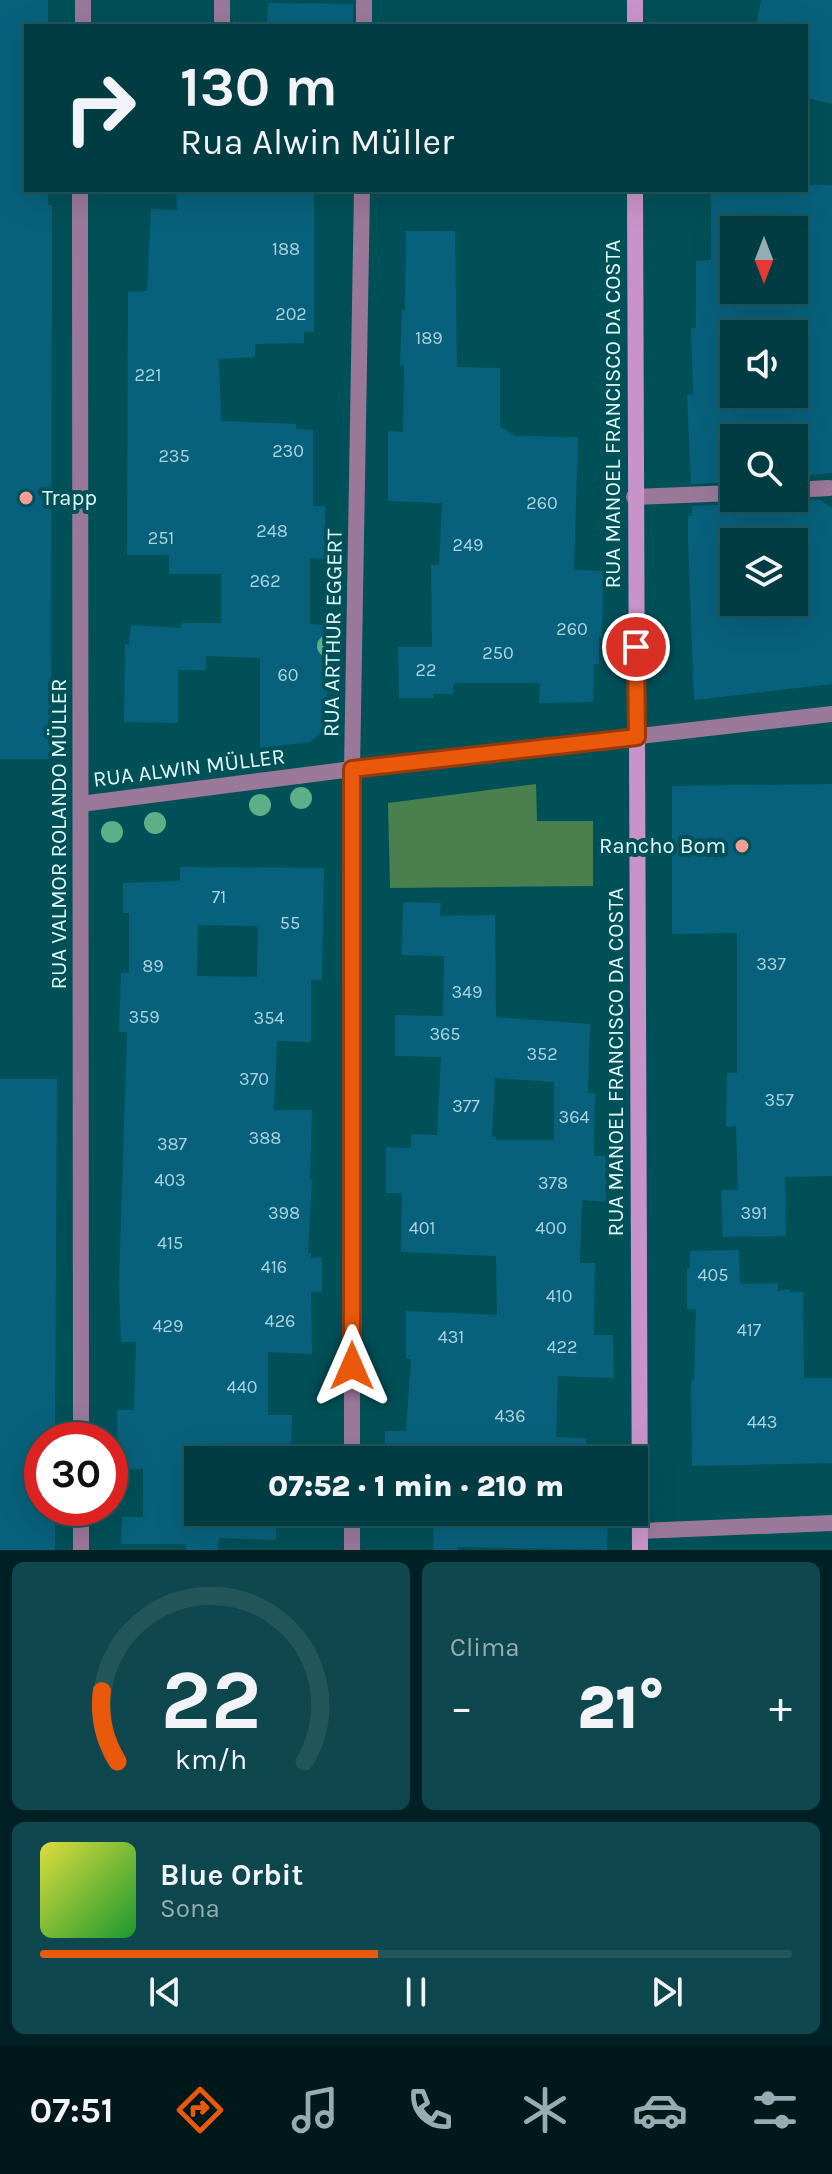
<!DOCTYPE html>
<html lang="pt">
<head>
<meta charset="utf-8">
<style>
  :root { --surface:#003c42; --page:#0e474d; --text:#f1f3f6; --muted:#95adb2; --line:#22565b; --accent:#ea580c }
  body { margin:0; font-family:Karla,sans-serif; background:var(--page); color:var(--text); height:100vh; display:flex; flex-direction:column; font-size:30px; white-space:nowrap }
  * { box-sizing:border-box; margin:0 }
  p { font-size:26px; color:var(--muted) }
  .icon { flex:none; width:44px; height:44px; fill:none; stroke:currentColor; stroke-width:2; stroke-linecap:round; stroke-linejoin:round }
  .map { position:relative; height:1550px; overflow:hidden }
  .side { display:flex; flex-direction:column; gap:12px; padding:12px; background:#002124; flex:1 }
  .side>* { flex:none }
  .banner { position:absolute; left:24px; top:24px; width:784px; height:168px; border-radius:0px; box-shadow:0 8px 32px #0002,0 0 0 2px var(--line); background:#003c42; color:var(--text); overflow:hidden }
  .needle { width:52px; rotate:180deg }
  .fabs { position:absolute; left:720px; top:216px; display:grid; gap:16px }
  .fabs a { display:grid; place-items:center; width:88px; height:88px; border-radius:0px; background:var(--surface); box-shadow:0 8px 32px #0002,0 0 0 2px var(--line); font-size:40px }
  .speed { position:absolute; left:24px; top:1422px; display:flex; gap:16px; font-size:40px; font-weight:700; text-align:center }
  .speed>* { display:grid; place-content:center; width:104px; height:104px; border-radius:50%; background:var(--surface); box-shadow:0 8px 32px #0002,0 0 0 2px var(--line); line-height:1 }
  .speed .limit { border:12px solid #d22; background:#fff; color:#111 }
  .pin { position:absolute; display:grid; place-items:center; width:68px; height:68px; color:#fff; margin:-34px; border:4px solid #fff; border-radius:50%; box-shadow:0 2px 8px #0007 }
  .me { position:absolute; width:88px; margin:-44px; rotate:0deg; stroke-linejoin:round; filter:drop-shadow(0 0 6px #0008) }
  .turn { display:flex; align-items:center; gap:28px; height:168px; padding:0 24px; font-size:36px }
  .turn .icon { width:104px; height:104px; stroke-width:2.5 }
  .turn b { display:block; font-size:56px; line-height:68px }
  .big { font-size:60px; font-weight:800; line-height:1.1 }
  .side .card { flex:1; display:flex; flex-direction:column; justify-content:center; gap:12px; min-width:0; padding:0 28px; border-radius:12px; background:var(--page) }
  .side .dial { align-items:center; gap:0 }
  .dial svg { height:208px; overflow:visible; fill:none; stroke:var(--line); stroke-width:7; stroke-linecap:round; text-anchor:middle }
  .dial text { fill:var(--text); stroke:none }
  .song { display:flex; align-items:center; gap:24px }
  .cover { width:96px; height:96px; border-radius:12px; background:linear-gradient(135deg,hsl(60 70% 55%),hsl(130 70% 35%)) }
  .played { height:8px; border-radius:4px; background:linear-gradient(90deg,var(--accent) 45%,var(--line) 45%) }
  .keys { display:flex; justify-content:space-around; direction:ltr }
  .heat { display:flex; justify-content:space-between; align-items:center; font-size:44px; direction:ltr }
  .side .tiles { flex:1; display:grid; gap:12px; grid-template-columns:1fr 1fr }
  .card:last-child { grid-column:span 2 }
  .trip { position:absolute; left:184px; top:1446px; width:464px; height:80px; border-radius:0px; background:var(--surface); box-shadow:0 8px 32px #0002,0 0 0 2px var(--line); font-weight:800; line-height:80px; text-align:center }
  .menu { display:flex; height:128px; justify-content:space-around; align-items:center; background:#00181a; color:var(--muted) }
  .menu .icon { width:56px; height:56px }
  .menu .current { color:var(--accent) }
  .menu b { font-size:36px; color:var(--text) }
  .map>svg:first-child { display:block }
  .green { fill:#49804d }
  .building { fill:#08617c; fill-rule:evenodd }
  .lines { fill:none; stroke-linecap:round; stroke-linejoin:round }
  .lane { stroke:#9a789a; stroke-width:16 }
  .street { stroke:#9a789a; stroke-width:16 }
  .secondary { stroke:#c893c9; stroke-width:16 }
  .tree { fill:#5caf86 }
  .route-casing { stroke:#983908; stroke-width:20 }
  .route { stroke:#ea580c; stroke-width:14 }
  .poi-dot { fill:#f59c93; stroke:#005058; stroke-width:3 }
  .labels { text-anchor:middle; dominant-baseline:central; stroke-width:8; stroke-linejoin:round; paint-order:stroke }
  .number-label { font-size:18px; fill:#abd4dd }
  .street-label { font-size:22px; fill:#e1fafd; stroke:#005058 }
  .poi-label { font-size:22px; fill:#e1fafd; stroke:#005058; text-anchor:start }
</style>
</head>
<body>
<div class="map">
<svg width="832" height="1550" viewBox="0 0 832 1550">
  <rect width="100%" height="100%" fill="#005058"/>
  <path class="green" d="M 536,784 L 537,821 L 593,821 L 593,886 L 390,888 L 388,803 Z"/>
  <path class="building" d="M 0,0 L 48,0 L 48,26 L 26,26 L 26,190 L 48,190 L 48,205 L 52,205 L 51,759 L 0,759 Z
    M 761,0 L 832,0 L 832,104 L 806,98 L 806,26 L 756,26 Z
    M 268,3 L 353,4 L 353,26 L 267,26 Z
    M 806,185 L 832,185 L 832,473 L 794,476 L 794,438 L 734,438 L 734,482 L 691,484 L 687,395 L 693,394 L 691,328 L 696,328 L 696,261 L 711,260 L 711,190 L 806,190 ZM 734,230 L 794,230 L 794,290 L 734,290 ZM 734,334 L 794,334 L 794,394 L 734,394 Z
    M 176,190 L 314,190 L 314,332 L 304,332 L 304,343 L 255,344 L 255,357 L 219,359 L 221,421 L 296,424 L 296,429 L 313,430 L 313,506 L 325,506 L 325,559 L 310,558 L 310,624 L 325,625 L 328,722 L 319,735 L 310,742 L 260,748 L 260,658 L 206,656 L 206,670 L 178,670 L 178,723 L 124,722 L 125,644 L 129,645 L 131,625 L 181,628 L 181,623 L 221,623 L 221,574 L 169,574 L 169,555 L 127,555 L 128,292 L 147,291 L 151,209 L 177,210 Z
    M 406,231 L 455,231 L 457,367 L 500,368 L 500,427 L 516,436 L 578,437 L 574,570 L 604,571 L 602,637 L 599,637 L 599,664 L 594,664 L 593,702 L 539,703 L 540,683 L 453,683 L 453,694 L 433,694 L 434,698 L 399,698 L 398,647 L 432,647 L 431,565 L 439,565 L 442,503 L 388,501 L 388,431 L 403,432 L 404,365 L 400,365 L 402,310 L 405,310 Z
    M 820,500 L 832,508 L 832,684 L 694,700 L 688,541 L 688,516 L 692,516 L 692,506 L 734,504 L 734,514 L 794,511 L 794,501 ZM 734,542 L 794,542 L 794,602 L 734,602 Z
    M 832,784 L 832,1176 L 785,1177 L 786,1236 L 723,1237 L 721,1190 L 738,1190 L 736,1126 L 726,1127 L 727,1073 L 737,1073 L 737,933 L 672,934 L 672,786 Z
    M 180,867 L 324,868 L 322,980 L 311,980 L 311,1042 L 277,1041 L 274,1110 L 312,1110 L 310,1179 L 312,1179 L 308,1253 L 311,1253 L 311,1258 L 322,1257 L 322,1292 L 311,1292 L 312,1354 L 268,1352 L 268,1415 L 292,1415 L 291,1460 L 198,1460 L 198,1512 L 276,1512 L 276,1540 L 219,1538 L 217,1550 L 186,1550 L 186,1544 L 121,1544 L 122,1517 L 143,1517 L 143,1469 L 118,1469 L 117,1410 L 134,1410 L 136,1342 L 121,1342 L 119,1285 L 127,1032 L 119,1032 L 121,973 L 129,973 L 129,913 L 123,913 L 123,883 L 180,881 ZM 198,925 L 258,926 L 257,977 L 197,976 Z
    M 403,902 L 441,903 L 440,916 L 495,915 L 496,1017 L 590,1024 L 588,1093 L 595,1093 L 594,1156 L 606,1156 L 606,1202 L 582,1200 L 580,1263 L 595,1263 L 594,1335 L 613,1335 L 614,1378 L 558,1376 L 556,1437 L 586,1438 L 585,1460 L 385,1460 L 385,1431 L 406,1431 L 411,1359 L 406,1359 L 406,1311 L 497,1315 L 496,1256 L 401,1252 L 402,1193 L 386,1193 L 386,1147 L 411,1148 L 411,1134 L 437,1135 L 441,1057 L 395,1056 L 395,1015 L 443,1016 L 444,956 L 402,955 ZM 495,1078 L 554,1082 L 554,1140 L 496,1140 L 496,1137 L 492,1137 Z
    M 0,1079 L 57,1079 L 55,1440 L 42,1440 L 42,1508 L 55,1508 L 55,1550 L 0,1550 Z
    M 739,1250 L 740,1284 L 778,1283 L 778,1291 L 790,1289 L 790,1292 L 803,1292 L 804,1378 L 832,1378 L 832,1463 L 692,1466 L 691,1380 L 694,1380 L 696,1309 L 687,1309 L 687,1268 L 690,1268 L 690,1251 Z
    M 434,1512 L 608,1512 L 607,1550 L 458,1547 L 458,1550 L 433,1550 Z"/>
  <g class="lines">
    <path class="lane" d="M 222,0 L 222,26
      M 83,26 L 83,0
      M 80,228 L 80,190
      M 641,1531 L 832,1523"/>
    <path class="street" d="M 364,0 L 364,26
      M 80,228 L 81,1440
      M 794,490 L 829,488
      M 634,497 L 734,493
      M 81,804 L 352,769 L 832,714
      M 352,1460 L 352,769 L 362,190
      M 81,1550 L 81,1508
      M 352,1550 L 352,1512"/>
    <path class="secondary" d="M 635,26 L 635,0
      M 635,190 L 640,1550"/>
  </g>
  <g class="tree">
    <circle cx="328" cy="646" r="11"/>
    <circle cx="301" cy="798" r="11"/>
    <circle cx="260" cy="805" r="11"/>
    <circle cx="155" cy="823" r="11"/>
    <circle cx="112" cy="832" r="11"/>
  </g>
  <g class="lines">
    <g class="route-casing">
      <path id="route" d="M 352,1366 L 352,769 L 637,737 L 636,647"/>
    </g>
    <use href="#route" class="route"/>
  </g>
  <g class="poi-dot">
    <circle cx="26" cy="498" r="8"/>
    <circle cx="742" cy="846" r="8"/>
  </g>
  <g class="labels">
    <g class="number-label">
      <text x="286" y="249">188</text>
      <text x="291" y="314">202</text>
      <text x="429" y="338">189</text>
      <text x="148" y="375">221</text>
      <text x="288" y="451">230</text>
      <text x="174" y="456">235</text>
      <text x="542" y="503">260</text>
      <text x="272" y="531">248</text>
      <text x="161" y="538">251</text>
      <text x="468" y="545">249</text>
      <text x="265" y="581">262</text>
      <text x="572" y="629">260</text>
      <text x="498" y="653">250</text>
      <text x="426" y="670">22</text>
      <text x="288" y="675">60</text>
      <text x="219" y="897">71</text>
      <text x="290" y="923">55</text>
      <text x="771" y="964">337</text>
      <text x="153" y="966">89</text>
      <text x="467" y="992">349</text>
      <text x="144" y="1017">359</text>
      <text x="269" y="1018">354</text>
      <text x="445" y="1034">365</text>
      <text x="542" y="1054">352</text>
      <text x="254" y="1079">370</text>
      <text x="779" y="1100">357</text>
      <text x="466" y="1106">377</text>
      <text x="574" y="1117">364</text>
      <text x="265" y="1138">388</text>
      <text x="172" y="1144">387</text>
      <text x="170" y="1180">403</text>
      <text x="553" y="1183">378</text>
      <text x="284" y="1213">398</text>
      <text x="754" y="1213">391</text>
      <text x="422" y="1228">401</text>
      <text x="551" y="1228">400</text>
      <text x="170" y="1243">415</text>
      <text x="274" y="1267">416</text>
      <text x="713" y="1275">405</text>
      <text x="559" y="1296">410</text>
      <text x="280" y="1321">426</text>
      <text x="168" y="1326">429</text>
      <text x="749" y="1330">417</text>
      <text x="451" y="1337">431</text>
      <text x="562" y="1347">422</text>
      <text x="242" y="1387">440</text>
      <text x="510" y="1416">436</text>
      <text x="762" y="1422">443</text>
    </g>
    <g class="street-label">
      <text transform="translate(613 414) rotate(-90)">RUA MANOEL FRANCISCO DA COSTA</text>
      <text transform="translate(333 633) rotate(-89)">RUA ARTHUR EGGERT</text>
      <text transform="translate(189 768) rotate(-7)">RUA ALWIN MÜLLER</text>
      <text transform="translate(59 834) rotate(-90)">RUA VALMOR ROLANDO MÜLLER</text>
      <text transform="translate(616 1062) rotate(-90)">RUA MANOEL FRANCISCO DA COSTA</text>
    </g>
    <g class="poi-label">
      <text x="42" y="498">Trapp</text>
      <text x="726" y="846" text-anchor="end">Rancho Bom</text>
    </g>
  </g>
</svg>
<div class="fabs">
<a><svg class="needle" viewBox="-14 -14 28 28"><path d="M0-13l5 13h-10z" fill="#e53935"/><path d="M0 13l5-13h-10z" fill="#95adb2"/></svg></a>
<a><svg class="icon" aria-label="sound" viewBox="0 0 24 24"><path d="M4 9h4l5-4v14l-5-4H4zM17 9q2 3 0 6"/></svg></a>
<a><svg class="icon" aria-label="search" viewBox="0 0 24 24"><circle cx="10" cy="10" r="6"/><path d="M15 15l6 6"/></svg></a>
<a><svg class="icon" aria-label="layers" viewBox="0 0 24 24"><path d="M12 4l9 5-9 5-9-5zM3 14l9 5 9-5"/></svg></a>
</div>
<div class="speed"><div class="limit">30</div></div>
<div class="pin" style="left:636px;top:647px;background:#d93025"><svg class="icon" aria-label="arrive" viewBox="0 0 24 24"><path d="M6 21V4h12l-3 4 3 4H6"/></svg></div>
<svg class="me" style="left:352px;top:1366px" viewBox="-20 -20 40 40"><path d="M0-17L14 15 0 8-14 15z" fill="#ea580c" stroke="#fff" stroke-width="4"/></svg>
<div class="trip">07:52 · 1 min · 210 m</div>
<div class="banner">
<div class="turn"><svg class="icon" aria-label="right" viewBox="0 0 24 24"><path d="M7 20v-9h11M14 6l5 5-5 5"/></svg><div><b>130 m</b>Rua Alwin Müller</div></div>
</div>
</div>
<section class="side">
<div class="tiles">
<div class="card dial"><svg viewBox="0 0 100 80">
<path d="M14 69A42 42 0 1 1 86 69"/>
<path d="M14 69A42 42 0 0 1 8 42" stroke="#ea580c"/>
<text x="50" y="56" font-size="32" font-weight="700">22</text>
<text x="50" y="72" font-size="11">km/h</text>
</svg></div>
<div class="card"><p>Clima</p>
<div class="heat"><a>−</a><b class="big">21°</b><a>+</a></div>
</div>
<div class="card">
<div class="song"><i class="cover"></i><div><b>Blue Orbit</b><p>Sona</p></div></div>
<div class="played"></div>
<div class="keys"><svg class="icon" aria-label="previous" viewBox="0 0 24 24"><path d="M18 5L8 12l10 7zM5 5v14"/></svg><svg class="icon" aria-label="pause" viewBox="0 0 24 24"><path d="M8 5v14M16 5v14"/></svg><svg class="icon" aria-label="next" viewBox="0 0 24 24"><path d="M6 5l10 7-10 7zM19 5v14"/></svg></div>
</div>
</div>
</section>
<nav class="menu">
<b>07:51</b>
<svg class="icon current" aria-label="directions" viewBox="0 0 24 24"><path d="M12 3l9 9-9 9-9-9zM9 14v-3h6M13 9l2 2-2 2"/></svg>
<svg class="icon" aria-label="music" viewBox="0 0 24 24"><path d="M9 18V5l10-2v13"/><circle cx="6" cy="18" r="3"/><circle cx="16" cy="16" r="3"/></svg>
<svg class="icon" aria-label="phone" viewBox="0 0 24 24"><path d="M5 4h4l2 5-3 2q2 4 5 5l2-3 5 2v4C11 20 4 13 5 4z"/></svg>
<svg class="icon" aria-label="climate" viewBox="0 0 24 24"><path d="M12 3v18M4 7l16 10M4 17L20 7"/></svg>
<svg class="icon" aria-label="car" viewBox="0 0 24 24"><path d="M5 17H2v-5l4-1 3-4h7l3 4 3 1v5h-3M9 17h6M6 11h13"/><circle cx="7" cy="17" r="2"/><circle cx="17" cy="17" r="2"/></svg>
<svg class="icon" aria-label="filters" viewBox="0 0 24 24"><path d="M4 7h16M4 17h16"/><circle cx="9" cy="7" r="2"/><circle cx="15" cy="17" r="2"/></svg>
</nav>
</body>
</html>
